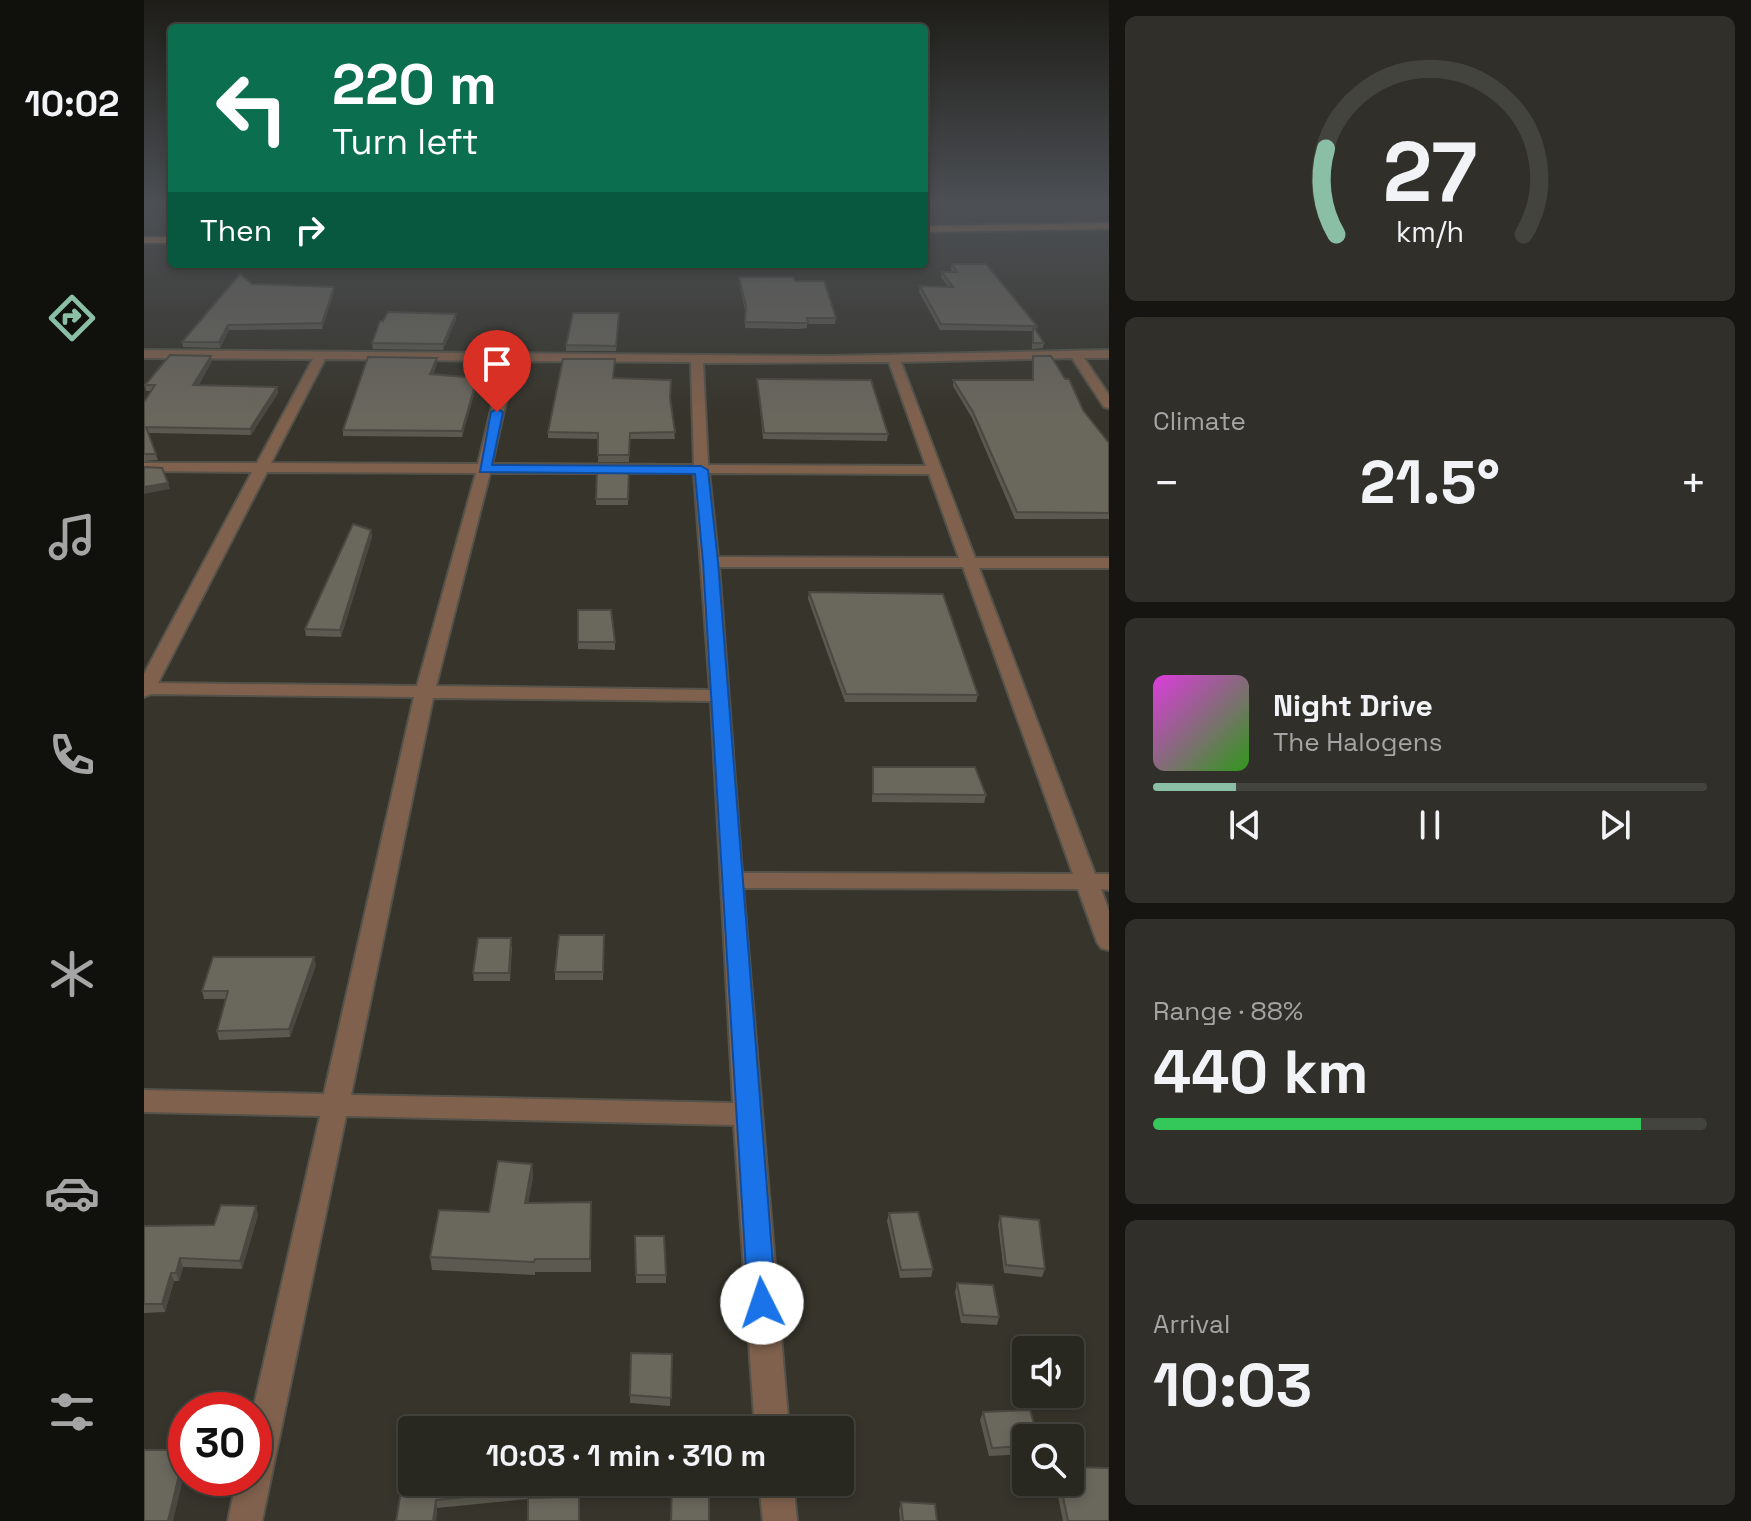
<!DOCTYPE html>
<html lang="en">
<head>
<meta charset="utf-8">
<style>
  :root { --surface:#282720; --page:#302f29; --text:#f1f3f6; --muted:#a5a5a5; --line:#44443e; --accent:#8abfa5 }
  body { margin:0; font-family:"Space Grotesk",sans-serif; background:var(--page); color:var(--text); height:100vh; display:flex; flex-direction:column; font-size:30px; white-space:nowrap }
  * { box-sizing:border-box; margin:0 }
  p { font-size:26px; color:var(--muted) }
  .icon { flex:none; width:44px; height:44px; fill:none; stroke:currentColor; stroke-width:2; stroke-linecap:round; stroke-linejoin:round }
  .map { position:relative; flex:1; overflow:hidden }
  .side { display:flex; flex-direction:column; gap:16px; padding:16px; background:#161512; width:642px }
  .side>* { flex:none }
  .guide { position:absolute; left:24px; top:24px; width:760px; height:244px; border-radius:8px; box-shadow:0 4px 12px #0003,0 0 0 2px var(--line); background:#0b6e4f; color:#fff; overflow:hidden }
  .controls { position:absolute; left:868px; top:1336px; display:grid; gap:16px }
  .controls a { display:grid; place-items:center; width:72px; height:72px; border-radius:8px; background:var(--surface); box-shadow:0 4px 12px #0003,0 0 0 2px var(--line); font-size:40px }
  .speed { position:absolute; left:24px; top:1392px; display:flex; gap:16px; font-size:40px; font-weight:700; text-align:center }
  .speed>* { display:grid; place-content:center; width:104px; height:104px; border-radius:50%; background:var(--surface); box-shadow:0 4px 12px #0003,0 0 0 2px var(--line); line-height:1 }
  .speed .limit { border:12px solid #d22; background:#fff; color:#111 }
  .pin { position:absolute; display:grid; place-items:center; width:68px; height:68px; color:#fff; margin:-82px -34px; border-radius:50% 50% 50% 0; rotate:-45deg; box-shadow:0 0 8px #0007 }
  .pin .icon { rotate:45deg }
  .me { position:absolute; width:88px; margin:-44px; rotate:356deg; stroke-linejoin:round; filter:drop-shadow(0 0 6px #0008) }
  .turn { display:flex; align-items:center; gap:28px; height:168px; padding:0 32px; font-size:36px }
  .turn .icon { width:104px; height:104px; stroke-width:2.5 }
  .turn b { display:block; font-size:56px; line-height:68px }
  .then { display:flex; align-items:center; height:76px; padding:0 32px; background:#0003; gap:16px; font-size:30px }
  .big { font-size:60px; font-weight:800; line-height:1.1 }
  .side .widget { flex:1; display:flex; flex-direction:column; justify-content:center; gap:12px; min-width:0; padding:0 28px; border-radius:12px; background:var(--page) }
  .side .dial { align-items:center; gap:0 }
  .dial svg { height:208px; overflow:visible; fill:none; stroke:var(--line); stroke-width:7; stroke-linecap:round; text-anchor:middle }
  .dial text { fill:var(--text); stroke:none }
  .song { display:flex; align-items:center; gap:24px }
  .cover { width:96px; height:96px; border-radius:12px; background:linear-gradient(135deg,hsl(300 70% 55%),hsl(110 70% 35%)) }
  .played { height:8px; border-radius:4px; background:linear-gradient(90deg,var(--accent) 15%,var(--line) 15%) }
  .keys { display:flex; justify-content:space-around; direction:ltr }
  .heat { display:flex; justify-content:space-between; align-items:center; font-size:44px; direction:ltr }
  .charge { height:12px; border-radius:6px; background:linear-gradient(90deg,#34c759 88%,var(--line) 0) }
  .trip { position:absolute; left:254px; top:1416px; width:456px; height:80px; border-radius:8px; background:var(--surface); box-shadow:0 4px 12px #0003,0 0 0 2px var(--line); font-weight:800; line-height:80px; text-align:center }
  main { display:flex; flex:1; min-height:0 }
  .tabs { display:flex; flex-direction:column; width:144px; justify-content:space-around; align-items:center; background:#10100d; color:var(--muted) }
  .tabs .icon { width:56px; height:56px }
  .tabs .selected { color:var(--accent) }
  .tabs b { font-size:36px; color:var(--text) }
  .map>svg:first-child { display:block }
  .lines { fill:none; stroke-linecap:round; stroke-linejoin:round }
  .minor-casing { stroke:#545249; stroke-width:4 }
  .major-casing { stroke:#545249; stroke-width:4 }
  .minor { fill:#80614d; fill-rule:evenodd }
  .major { fill:#cb8c61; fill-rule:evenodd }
  .wall { fill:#5b5950 }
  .shaded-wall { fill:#4a4841 }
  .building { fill:#6a675d; stroke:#4a4841; stroke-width:2 }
  .route { fill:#1a73e8; stroke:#114b97; stroke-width:2 }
</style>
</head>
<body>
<main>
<nav class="tabs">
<b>10:02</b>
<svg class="icon selected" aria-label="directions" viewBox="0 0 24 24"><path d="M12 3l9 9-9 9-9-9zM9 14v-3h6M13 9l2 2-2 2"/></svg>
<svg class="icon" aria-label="music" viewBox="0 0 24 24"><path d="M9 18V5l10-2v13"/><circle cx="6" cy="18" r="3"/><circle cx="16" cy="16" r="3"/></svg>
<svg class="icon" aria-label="phone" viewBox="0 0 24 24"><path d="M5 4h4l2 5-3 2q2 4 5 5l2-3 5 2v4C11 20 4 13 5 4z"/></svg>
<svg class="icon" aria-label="climate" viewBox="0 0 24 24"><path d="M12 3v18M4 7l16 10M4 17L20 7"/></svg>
<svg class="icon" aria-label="car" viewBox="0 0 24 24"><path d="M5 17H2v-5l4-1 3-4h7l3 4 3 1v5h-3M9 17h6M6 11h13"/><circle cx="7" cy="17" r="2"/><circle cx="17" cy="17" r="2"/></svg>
<svg class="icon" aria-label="filters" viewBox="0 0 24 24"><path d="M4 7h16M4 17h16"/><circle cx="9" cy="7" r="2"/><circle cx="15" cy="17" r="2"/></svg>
</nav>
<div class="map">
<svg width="965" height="1521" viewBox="0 0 965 1521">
  <rect width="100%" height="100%" fill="#36342b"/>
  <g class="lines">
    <g class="minor-casing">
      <path id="minor" d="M 0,350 L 685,356 L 965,350 L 965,358 L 940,358 L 965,395 L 965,408 L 960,407 L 928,358 L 757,362 L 831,558 L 965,558 L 965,568 L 835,568 L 951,874 L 965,874 L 965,890 L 957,889 L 965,911 L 965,950 L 957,948 L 953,942 L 934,889 L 599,888 L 645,1430 L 611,1430 L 590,1125 L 202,1116 L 118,1521 L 84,1521 L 93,1478 L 110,1478 L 109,1410 L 176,1116 L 0,1112 L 0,1090 L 180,1094 L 270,697 L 7,694 L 0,697 L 0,674 L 108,472 L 0,471 L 0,463 L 113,463 L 169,359 L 0,358 ZM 181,359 L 359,361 L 334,464 L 127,463 ZM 371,361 L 547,362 L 550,465 L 348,464 ZM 745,362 L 782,466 L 564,465 L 559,363 ZM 123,472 L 332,473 L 273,686 L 14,683 ZM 346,473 L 550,473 L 566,690 L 292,686 ZM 565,473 L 785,474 L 815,558 L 574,557 ZM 575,567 L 819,567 L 929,874 L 598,873 ZM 289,698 L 567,701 L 589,1103 L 207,1095 Z
        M 615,1482 L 649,1482 L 653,1521 L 619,1521 Z"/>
    </g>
    <g class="major-casing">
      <path id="major" d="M 965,223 L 965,229 L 780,232 L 780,226 Z
        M 0,237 L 28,237 L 28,243 L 0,243 Z"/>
    </g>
    <use href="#minor" class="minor"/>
    <use href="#major" class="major"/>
  </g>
  <path class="wall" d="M 808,264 L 893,326 L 892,330 L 900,343 L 899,348 L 888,349 L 888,331 L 796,330 L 775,292 L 776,286 L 804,287 L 797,277 L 798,272 L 809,272 L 807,269 Z
    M 595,277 L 651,281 L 692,318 L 691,324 L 663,324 L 663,328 L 654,329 L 601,328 L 601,311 L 595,282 Z
    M 108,284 L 190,287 L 190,292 L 178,329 L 85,330 L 76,348 L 39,347 L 38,342 Z
    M 312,319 L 299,350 L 229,349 L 228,343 Z
    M 475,319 L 472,351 L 422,351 L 422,345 Z
    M 889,356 L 939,410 L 965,443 L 965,519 L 871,519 L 828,418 L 809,386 L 809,380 L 888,380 Z
    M 68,361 L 54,386 L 133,387 L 134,393 L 107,435 L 4,433 L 14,460 L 0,461 L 0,402 L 7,391 L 2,391 L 1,385 Z
    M 293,363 L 289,374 L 333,383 L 318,437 L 199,436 L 199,430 Z
    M 470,378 L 526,400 L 531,439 L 486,439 L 485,462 L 454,462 L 454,439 L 404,438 L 404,432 Z
    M 613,379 L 744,434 L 743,441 L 619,439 Z
    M 453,470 L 485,470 L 484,505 L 452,505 Z
    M 227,530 L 228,537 L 197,637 L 162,636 L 161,629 Z
    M 665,592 L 834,695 L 832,702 L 701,702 L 664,599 Z
    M 434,610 L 471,642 L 471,650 L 434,649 Z
    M 729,767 L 842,795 L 840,803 L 728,802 Z
    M 460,935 L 459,980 L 411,980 L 411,972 Z
    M 368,946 L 366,981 L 330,981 L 329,973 Z
    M 172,965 L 146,1037 L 75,1040 L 73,1031 L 82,999 L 60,999 L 58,991 Z
    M 388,1164 L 389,1177 L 384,1203 L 447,1202 L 447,1272 L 391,1272 L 391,1275 L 288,1270 L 286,1257 L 345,1212 Z
    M 745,1213 L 789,1269 L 787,1277 L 756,1278 L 743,1221 Z
    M 114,1215 L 98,1269 L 39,1267 L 35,1281 L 30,1281 L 21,1312 L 0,1313 L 0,1226 L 70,1225 Z
    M 856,1216 L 901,1269 L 898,1277 L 860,1273 L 854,1224 Z
    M 491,1236 L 522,1275 L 522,1283 L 492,1283 Z
    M 813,1283 L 855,1317 L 853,1325 L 817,1323 L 811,1292 Z
    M 487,1353 L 528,1354 L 526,1406 L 486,1403 Z
    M 839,1412 L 882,1438 L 882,1454 L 845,1456 L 836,1420 Z
    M 264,1450 L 383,1482 L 383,1499 L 293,1508 L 292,1521 L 252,1521 Z
    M 911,1482 L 926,1482 L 965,1521 L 919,1521 Z
    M 757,1502 L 793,1521 L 756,1521 L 755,1510 Z"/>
  <path class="shaded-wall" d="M 190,287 L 190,292 L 178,329 L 178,323 Z
    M 312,314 L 312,319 L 299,350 L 299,344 Z
    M 84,325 L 85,330 L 76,348 L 75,342 Z
    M 67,356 L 68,361 L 50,391 L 49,385 Z
    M 293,358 L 293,363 L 286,379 L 286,374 Z
    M 333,378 L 333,383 L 318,437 L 318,431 Z
    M 133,387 L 134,393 L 107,435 L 106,429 Z
    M 24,483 L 26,489 L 0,494 L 0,487 Z
    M 227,530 L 228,537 L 197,637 L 196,630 Z
    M 170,957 L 172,965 L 146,1037 L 145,1029 Z
    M 388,1164 L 389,1177 L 382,1216 L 381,1203 Z
    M 112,1206 L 114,1215 L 98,1269 L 96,1261 Z
    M 36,1258 L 39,1267 L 35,1281 L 32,1273 Z
    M 27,1273 L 30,1281 L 21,1312 L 18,1304 Z
    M 41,1450 L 42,1467 L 29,1521 L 24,1521 Z
    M 292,1500 L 293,1508 L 292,1521 L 289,1521 Z"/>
  <path class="building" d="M 808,264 L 842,264 L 893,326 L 889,326 L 900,343 L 889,343 L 889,326 L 797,324 L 776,286 L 809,287 L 798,272 L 813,272 Z
    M 96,274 L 108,284 L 190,287 L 178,323 L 84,325 L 75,342 L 38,342 Z
    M 595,277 L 649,277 L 651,281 L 680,281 L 692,318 L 663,318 L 664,323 L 654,323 L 601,322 L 602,306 Z
    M 244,312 L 312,314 L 299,344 L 228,343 L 236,321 L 239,321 Z
    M 429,313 L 475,313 L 472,346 L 422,345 Z
    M 26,355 L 67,356 L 49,385 L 133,387 L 106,429 L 2,427 L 12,454 L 0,454 L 0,402 L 11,385 L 1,385 Z
    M 889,356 L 907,356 L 921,379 L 925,379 L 939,410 L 965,443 L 965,513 L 873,512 L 829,412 L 809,380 L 889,380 Z
    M 224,357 L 293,358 L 286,374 L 333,378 L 318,431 L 199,430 Z
    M 419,359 L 471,359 L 469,378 L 527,380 L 526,398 L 531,432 L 486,433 L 485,455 L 454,455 L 454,433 L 404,432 Z
    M 613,379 L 727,380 L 744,434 L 620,433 Z
    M 0,467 L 18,468 L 24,483 L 0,487 Z
    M 453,470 L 485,470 L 484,499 L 452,499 Z
    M 209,524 L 227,530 L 196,630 L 161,629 Z
    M 665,592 L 799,594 L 834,695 L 702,694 Z
    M 434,610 L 467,610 L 471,642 L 434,642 Z
    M 729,767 L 831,767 L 842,795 L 729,794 Z
    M 415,935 L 460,935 L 459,972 L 411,972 Z
    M 334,938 L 367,938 L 365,973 L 329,973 Z
    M 69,957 L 170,957 L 145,1029 L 73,1031 L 84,991 L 58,991 Z
    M 354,1161 L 388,1164 L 381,1203 L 447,1202 L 446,1259 L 391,1259 L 390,1262 L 286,1257 L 295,1210 L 345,1212 Z
    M 77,1205 L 112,1206 L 96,1261 L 36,1258 L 32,1273 L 27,1273 L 18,1304 L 0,1304 L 0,1226 L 70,1225 Z
    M 774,1212 L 789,1269 L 757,1270 L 745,1213 Z
    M 856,1216 L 895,1220 L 901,1269 L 862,1265 Z
    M 491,1236 L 520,1236 L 522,1275 L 492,1275 Z
    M 813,1283 L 849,1285 L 855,1317 L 819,1315 Z
    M 487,1353 L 528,1354 L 527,1398 L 486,1395 Z
    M 886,1410 L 894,1438 L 882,1438 L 882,1446 L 848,1448 L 839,1412 Z
    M 0,1450 L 41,1450 L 24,1521 L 0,1521 Z
    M 264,1450 L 268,1450 L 268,1482 L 382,1482 L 382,1491 L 292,1500 L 289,1521 L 252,1521 Z
    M 926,1467 L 965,1468 L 965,1521 L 924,1521 L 916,1482 L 926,1482 Z
    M 528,1482 L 565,1482 L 565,1521 L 527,1521 Z
    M 435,1497 L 435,1521 L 384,1521 L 384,1498 Z
    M 757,1502 L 791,1504 L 793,1521 L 759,1521 Z"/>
  <linearGradient id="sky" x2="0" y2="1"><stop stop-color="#1e1d18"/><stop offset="0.49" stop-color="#4c5055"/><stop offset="1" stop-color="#4c5055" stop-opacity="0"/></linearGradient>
  <rect width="965" height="418" fill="url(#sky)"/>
  <path class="route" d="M 353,409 L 359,412 L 348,465 L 557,466 L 564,470 L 574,562 L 632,1303 L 628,1312 L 618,1316 L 608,1312 L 604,1303 L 559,562 L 551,474 L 336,472 L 347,412 Z"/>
</svg>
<div class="controls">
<a><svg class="icon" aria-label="sound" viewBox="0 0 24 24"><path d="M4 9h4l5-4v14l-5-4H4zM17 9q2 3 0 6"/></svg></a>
<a><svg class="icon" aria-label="search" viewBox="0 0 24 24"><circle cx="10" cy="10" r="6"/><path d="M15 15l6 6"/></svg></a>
</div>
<div class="speed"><div class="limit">30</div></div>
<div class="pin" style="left:353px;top:412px;background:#d93025"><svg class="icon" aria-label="arrive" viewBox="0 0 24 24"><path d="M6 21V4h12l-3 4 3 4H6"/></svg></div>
<svg class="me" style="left:618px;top:1303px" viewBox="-20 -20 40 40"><circle r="19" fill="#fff"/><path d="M0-13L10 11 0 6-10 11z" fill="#1a73e8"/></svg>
<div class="trip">10:03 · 1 min · 310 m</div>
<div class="guide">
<div class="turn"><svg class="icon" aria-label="left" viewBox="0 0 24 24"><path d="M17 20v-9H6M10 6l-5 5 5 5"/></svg><div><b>220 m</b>Turn left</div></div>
<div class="then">Then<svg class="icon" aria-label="right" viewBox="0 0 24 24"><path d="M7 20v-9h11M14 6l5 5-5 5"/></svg></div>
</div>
</div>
<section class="side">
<div class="widget dial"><svg viewBox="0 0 100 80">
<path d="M14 69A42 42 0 1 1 86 69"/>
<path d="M14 69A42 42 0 0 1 10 36" stroke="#8abfa5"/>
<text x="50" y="56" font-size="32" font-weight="700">27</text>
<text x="50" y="72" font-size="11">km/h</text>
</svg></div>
<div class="widget"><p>Climate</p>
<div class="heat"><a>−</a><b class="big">21.5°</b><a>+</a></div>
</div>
<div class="widget">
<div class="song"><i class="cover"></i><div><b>Night Drive</b><p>The Halogens</p></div></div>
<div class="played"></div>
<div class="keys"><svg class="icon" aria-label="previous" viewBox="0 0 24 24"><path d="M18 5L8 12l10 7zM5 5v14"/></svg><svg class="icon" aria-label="pause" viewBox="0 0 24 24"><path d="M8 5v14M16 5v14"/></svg><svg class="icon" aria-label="next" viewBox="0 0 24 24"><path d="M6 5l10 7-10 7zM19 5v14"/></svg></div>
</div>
<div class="widget"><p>Range · 88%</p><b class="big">440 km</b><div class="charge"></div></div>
<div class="widget"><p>Arrival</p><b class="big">10:03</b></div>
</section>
</main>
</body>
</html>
